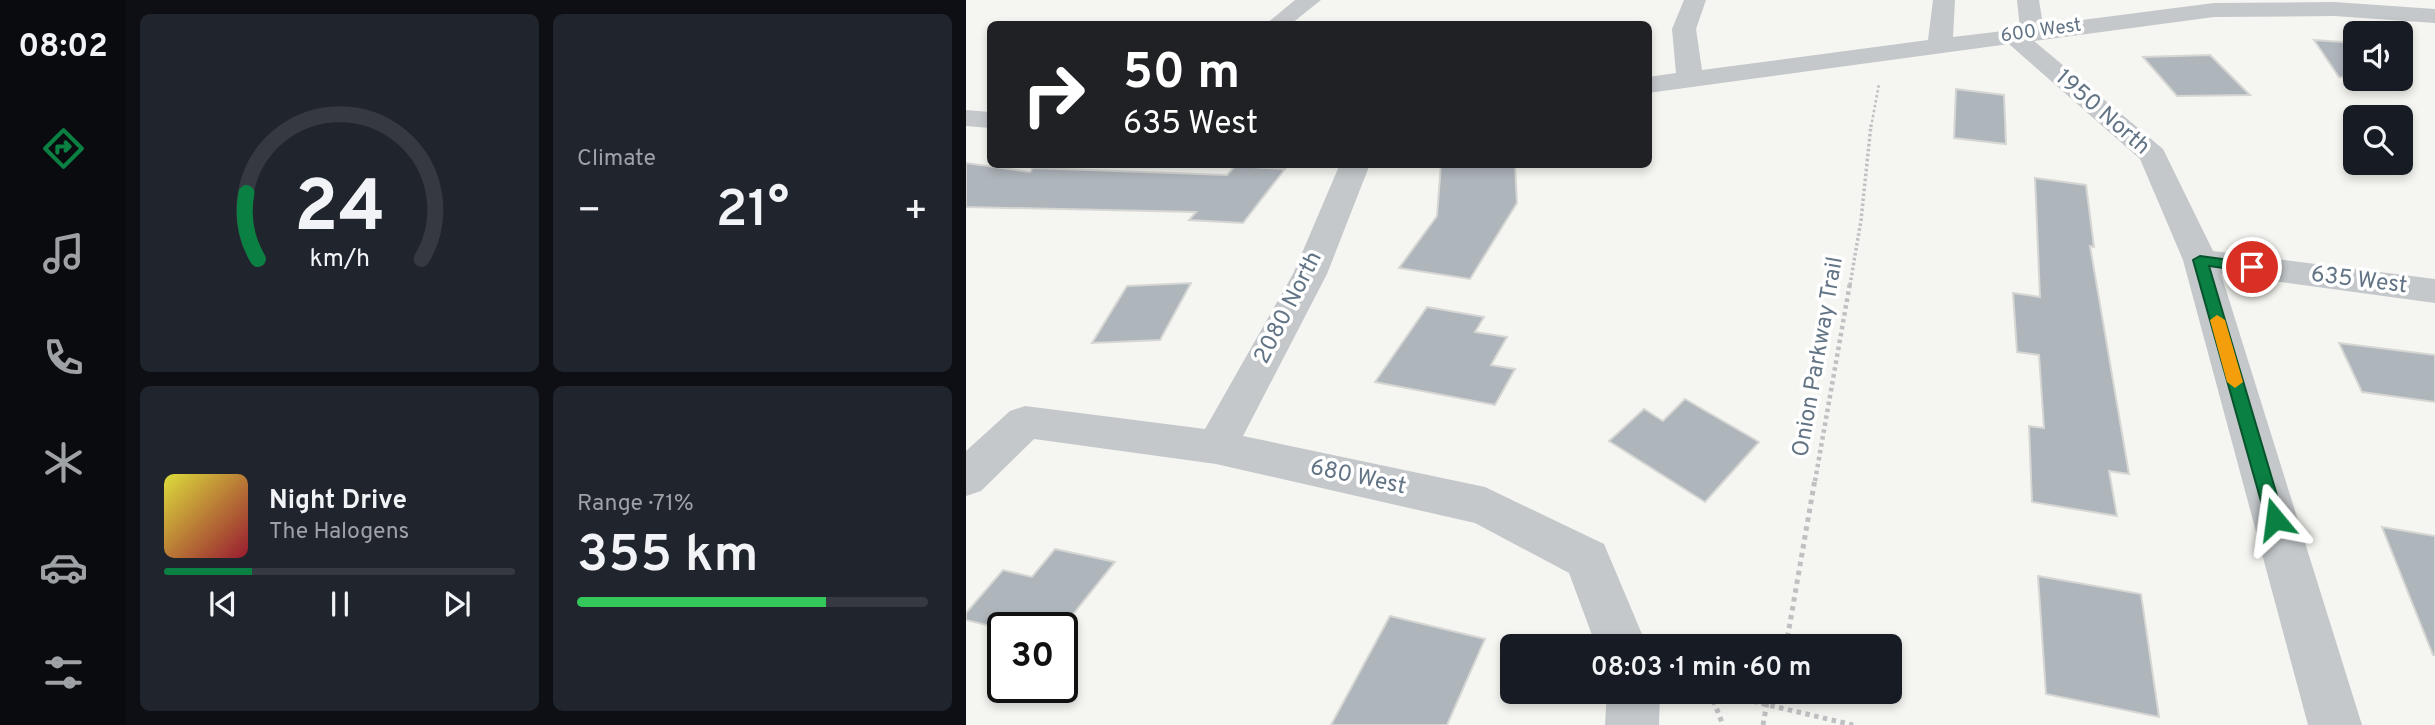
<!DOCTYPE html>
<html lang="en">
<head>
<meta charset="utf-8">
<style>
  :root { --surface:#171b24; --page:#20242c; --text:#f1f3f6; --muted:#9ea1a6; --line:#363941; --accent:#0b8043 }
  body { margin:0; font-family:Overpass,sans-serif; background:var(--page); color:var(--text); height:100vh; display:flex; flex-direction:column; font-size:26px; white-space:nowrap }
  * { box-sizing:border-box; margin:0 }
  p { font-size:23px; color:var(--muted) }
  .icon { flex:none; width:38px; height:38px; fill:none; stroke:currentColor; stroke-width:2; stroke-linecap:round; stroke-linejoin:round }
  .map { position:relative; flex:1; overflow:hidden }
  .side { display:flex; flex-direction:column; gap:14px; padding:14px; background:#0d0f14; width:840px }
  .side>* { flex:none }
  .hud { position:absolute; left:21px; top:21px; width:665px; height:147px; border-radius:10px; box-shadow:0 4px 10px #0003; background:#202124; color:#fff; overflow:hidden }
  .tools { position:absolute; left:1377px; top:21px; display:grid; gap:14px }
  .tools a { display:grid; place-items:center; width:70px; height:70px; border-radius:10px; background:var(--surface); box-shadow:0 4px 10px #0003; font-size:35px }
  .speed { position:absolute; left:21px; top:612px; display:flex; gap:14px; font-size:35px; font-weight:700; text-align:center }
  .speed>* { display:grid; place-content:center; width:91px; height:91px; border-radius:50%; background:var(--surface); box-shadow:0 4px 10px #0003; line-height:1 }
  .speed .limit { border:4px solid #111; border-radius:10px; background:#fff; color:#111 }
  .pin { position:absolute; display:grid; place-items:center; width:60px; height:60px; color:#fff; margin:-30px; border:4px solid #fff; border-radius:50%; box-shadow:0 2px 7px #0007 }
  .me { position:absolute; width:77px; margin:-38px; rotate:344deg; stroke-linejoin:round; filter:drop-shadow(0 0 5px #0008) }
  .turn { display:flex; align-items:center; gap:24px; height:147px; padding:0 21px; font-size:32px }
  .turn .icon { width:91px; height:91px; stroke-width:2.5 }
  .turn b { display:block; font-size:49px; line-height:60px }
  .big { font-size:52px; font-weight:600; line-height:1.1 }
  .side .card { flex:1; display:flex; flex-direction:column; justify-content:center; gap:10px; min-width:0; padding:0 24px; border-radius:10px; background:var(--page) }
  .side .dial { align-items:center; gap:0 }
  .dial svg { height:182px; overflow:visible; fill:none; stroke:var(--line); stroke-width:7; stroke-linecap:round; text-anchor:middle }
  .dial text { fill:var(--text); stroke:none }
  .song { display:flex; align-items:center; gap:21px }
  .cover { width:84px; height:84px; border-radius:10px; background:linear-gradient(135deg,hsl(60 70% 55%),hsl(350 70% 35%)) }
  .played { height:7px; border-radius:4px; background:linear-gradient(90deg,var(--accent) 25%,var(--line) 25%) }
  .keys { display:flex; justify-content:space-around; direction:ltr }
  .heat { display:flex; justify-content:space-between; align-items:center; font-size:38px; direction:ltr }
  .charge { height:10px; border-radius:5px; background:linear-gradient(90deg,#34c759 71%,var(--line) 0) }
  .side .tiles { flex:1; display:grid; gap:14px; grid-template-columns:repeat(2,1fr) }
  .trip { position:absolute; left:534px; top:634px; width:402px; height:70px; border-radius:10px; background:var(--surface); box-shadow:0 4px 10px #0003; font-weight:600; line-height:70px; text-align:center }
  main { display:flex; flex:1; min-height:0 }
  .menu { display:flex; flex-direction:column; width:126px; justify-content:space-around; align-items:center; background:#090b0e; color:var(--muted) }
  .menu .icon { width:49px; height:49px }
  .menu .selected { color:var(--accent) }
  .menu b { font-size:32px; color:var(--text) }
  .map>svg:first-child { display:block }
  .building { fill:#aeb5bb; stroke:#d6d7d4; stroke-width:2 }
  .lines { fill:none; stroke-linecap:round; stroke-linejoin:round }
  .path-far3 { stroke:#bec0c2; stroke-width:2.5; stroke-dasharray:2.5 2.5; stroke-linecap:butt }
  .path-far2 { stroke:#bec0c2; stroke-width:3.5; stroke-dasharray:2.5 2.5; stroke-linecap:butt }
  .path-far1 { stroke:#bec0c2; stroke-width:4.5; stroke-dasharray:3.5 3.5; stroke-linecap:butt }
  .path { stroke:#bec0c2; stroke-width:5; stroke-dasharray:4.5 4.5; stroke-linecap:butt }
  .minor { fill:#c4c8cb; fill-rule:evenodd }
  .route { fill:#0b8043; stroke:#07532c; stroke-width:2 }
  .slow { fill:#f59e0b }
  .labels { text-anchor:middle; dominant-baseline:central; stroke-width:7; stroke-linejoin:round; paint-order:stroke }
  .far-street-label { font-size:19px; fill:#627485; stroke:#fff }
  .street-label { font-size:23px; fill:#627485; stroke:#fff }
</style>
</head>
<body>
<main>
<nav class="menu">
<b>08:02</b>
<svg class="icon selected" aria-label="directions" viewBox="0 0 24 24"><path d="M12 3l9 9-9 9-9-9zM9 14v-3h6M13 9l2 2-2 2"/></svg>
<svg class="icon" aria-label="music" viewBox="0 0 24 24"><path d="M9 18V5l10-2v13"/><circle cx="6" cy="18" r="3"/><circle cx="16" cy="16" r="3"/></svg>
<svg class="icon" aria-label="phone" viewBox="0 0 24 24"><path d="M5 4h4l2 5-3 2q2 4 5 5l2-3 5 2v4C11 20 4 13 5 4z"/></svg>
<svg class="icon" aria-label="climate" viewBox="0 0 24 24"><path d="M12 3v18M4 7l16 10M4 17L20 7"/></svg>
<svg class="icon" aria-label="car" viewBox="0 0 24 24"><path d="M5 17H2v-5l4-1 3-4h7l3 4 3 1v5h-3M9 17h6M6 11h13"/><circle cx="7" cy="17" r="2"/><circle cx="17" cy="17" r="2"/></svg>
<svg class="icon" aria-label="filters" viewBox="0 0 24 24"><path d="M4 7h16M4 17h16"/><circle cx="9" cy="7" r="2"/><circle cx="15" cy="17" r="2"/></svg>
</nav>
<section class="side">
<div class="tiles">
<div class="card dial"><svg viewBox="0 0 100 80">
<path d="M14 69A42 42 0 1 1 86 69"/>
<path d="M14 69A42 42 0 0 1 9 40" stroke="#0b8043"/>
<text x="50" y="56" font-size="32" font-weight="700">24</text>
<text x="50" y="72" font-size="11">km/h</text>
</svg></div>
<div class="card"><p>Climate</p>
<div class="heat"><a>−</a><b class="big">21°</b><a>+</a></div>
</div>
<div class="card">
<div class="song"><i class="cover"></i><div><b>Night Drive</b><p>The Halogens</p></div></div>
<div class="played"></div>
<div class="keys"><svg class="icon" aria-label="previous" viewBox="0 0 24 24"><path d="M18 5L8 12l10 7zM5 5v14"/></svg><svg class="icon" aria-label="pause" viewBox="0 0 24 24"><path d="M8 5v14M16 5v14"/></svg><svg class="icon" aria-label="next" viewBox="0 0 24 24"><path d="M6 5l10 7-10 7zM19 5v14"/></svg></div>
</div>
<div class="card"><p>Range · 71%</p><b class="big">355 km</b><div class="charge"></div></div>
</div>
</section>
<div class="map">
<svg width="1469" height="725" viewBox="0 0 1469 725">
  <rect width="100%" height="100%" fill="#f5f5f1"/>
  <path class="building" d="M 1348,40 L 1390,43 L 1390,78 L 1373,77 Z
    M 1244,55 L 1284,95 L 1211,96 L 1177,57 Z
    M 990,89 L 1038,95 L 1040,144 L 988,138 Z
    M 0,163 L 64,172 L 67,168 L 261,175 L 269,166 L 319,169 L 277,223 L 223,220 L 230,212 L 0,207 Z
    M 475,164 L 549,164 L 551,203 L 504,279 L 433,268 L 471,216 Z
    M 1069,178 L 1120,185 L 1128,247 L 1124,246 L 1163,474 L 1143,471 L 1151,516 L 1066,502 L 1063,426 L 1078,428 L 1073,355 L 1051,352 L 1047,293 L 1074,297 Z
    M 225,283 L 194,340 L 126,343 L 161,286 Z
    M 461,307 L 518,317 L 509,332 L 541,337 L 525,365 L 549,369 L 529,405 L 409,382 Z
    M 1373,343 L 1469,355 L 1469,402 L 1396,392 Z
    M 719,399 L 793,442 L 739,502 L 643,441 L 678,409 L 697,421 Z
    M 1416,527 L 1469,536 L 1469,655 L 1467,655 Z
    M 89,549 L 149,562 L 96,628 L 37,629 L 0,620 L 0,613 L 37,570 L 66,577 Z
    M 1072,576 L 1175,594 L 1193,717 L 1080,694 Z
    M 424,616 L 519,639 L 481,725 L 365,725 Z"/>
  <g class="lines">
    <path class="path-far3" d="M 905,127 L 913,84"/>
    <path class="path-far2" d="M 884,285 L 895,220 L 905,125"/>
    <path class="path-far1" d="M 849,481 L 884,283"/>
    <path class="path" d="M 820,646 L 849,479
      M 743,691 L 887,725
      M 744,692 L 757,725
      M 797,725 L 803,691"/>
    <path class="minor" d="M 329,0 L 355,0 L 325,24 L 300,24 Z
      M 718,0 L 740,0 L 730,29 L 736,70 L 962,40 L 967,0 L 989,0 L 987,37 L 1054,29 L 1051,0 L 1073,0 L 1077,25 L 1248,3 L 1368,2 L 1469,9 L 1469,23 L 1368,16 L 1248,17 L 1068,41 L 1197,149 L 1247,251 L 1469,279 L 1469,303 L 1255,274 L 1396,725 L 1342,725 L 1217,260 L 1174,159 L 1043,44 L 682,93 L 682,77 L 710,73 L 706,29 Z
      M 0,110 L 24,112 L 24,128 L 0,126 Z
      M 374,164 L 404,164 L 361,274 L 277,436 L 519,487 L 638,544 L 681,646 L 630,646 L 603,573 L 509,523 L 250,464 L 68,439 L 15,491 L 0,496 L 0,451 L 44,411 L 59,406 L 239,429 L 327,274 Z
      M 641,691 L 694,691 L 693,725 L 639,725 Z"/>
  </g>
  <path class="route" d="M 1234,256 L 1286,263 L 1293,267 L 1286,272 L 1243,266 L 1318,519 L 1316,524 L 1302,524 L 1300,519 L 1227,260 Z"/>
  <path class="slow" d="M 1251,315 L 1259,320 L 1277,382 L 1269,388 L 1261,382 L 1244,320 Z"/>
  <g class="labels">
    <g class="far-street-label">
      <text transform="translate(1075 31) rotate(-8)">600 West</text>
    </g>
    <g class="street-label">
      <text transform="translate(1136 113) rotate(41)">1950 North</text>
      <text transform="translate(1393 281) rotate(7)">635 West</text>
      <text transform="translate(323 308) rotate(-63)">2080 North</text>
      <text transform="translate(853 357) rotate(-80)">Onion Parkway Trail</text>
      <text transform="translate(392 478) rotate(12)">680 West</text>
    </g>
  </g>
</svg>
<div class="tools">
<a><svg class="icon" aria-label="sound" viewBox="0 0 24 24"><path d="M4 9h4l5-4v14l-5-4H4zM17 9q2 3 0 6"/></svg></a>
<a><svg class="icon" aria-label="search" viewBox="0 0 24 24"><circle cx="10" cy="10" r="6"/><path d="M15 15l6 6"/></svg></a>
</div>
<div class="speed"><div class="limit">30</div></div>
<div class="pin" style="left:1286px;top:267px;background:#d93025"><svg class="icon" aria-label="arrive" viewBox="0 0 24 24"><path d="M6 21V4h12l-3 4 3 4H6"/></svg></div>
<svg class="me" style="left:1309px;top:519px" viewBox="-20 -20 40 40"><path d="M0-17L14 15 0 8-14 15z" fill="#0b8043" stroke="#fff" stroke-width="4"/></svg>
<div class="trip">08:03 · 1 min · 60 m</div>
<div class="hud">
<div class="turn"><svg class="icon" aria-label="right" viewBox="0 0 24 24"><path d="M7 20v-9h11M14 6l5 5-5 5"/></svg><div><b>50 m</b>635 West</div></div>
</div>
</div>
</main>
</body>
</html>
